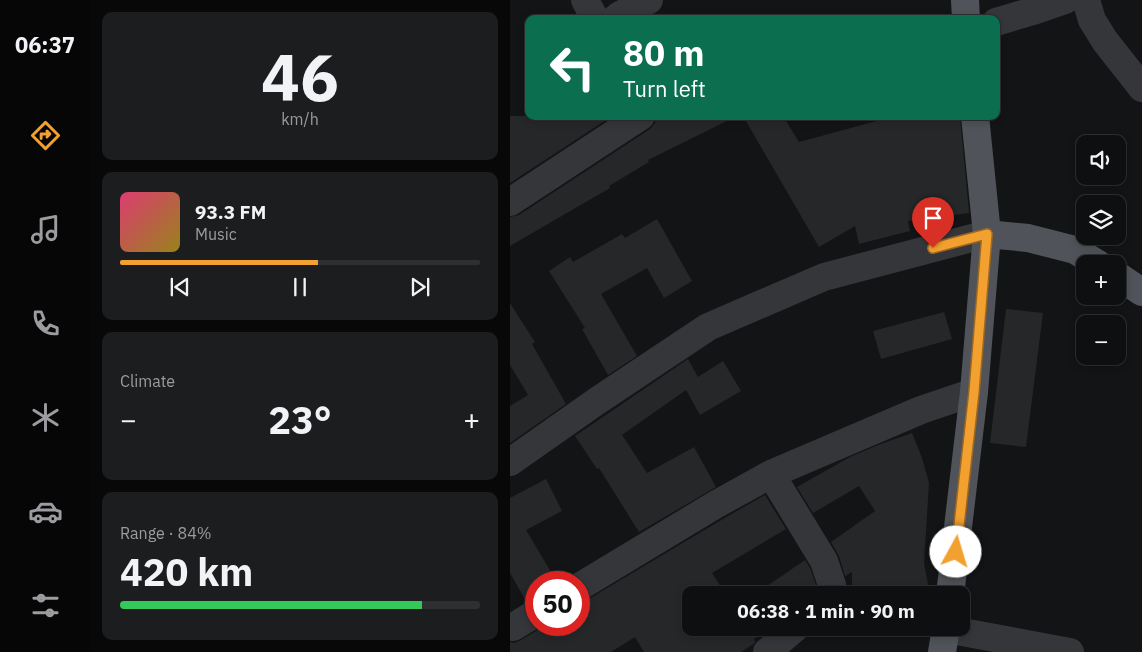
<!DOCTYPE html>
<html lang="en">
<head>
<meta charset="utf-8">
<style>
  :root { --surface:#0e0f10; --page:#1c1d1e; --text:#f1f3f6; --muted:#9b9c9f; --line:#2e2f30; --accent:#f2a02f }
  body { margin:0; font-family:"IBM Plex Sans",sans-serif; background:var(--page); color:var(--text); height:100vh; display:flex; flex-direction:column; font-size:19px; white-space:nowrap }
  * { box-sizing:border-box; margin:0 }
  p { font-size:16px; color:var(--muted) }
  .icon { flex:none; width:28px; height:28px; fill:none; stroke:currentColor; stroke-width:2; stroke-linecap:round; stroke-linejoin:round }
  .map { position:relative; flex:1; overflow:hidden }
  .drawer { display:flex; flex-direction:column; gap:12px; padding:12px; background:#080809; width:420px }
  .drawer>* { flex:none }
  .hud { position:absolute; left:15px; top:15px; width:475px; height:105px; border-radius:10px; box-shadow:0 2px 8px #0003,0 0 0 1px var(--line); background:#0b6e4f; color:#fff; overflow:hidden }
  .buttons { position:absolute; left:566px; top:135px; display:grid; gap:10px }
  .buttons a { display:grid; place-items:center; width:50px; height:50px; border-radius:10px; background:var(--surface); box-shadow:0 2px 8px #0003,0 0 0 1px var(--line); font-size:25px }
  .speed { position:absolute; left:15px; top:571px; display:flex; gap:10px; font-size:25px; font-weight:700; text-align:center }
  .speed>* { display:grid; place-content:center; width:65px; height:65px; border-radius:50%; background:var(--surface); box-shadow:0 2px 8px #0003,0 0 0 1px var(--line); line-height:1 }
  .speed .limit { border:8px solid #d22; background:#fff; color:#111 }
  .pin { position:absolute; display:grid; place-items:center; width:42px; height:42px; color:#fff; margin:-51px -21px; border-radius:50% 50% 50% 0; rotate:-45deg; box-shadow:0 0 5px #0007 }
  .pin .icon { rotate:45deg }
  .me { position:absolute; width:55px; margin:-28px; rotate:6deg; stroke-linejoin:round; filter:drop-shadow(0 0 4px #0008) }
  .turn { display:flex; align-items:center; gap:18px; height:105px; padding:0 15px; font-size:22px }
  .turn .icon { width:65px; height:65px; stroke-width:2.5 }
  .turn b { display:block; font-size:35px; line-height:42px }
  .big { font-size:38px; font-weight:700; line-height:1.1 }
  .drawer .widget { flex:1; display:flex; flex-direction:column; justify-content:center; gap:8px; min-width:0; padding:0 18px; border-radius:10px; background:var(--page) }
  .drawer .dial { align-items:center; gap:0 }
  .dial b { font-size:65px; line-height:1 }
  .song { display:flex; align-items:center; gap:15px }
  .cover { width:60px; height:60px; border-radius:8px; background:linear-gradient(135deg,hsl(340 70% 55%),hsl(50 70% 35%)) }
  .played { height:5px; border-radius:2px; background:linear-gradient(90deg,var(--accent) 55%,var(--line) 55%) }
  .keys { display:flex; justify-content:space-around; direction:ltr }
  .heat { display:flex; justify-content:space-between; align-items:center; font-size:28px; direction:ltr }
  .charge { height:8px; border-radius:4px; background:linear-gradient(90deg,#34c759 84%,var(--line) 0) }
  .trip { position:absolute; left:172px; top:586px; width:288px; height:50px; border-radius:10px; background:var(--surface); box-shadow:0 2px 8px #0003,0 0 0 1px var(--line); font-weight:700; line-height:50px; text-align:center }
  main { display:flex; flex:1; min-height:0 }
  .dock { display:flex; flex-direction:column; width:90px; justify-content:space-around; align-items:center; background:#060606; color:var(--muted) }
  .dock .icon { width:35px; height:35px }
  .dock .selected { color:var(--accent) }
  .dock b { font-size:22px; color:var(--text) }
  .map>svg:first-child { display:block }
  .building { fill:#262729 }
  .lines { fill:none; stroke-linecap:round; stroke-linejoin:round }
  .minor { stroke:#34363a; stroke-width:28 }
  .major { stroke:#505359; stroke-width:28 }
  .route-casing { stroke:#9d681f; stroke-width:12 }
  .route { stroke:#f2a02f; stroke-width:9 }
</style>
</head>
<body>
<main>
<nav class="dock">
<b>06:37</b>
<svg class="icon selected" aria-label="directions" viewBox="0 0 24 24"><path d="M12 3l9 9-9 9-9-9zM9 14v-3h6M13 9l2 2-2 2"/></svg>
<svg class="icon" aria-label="music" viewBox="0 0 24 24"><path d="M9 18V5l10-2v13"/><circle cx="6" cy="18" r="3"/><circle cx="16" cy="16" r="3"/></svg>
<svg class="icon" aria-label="phone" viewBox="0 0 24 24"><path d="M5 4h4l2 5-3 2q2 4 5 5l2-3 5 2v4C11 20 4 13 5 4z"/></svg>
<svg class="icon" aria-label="climate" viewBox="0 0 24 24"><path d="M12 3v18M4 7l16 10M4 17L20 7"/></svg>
<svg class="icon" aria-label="car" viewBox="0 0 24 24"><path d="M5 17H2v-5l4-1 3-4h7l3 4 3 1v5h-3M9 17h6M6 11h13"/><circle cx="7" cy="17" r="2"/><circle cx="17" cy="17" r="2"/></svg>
<svg class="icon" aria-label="filters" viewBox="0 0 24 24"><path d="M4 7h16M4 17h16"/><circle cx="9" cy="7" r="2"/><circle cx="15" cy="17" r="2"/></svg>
</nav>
<section class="drawer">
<div class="widget dial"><b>46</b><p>km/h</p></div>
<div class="widget">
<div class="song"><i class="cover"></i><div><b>93.3 FM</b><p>Music</p></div></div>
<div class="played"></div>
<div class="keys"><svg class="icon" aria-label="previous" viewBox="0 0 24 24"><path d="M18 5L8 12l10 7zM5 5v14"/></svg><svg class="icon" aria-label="pause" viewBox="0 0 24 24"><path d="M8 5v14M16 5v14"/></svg><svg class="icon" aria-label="next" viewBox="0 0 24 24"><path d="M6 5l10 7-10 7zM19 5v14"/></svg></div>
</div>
<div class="widget"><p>Climate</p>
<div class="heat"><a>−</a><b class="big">23°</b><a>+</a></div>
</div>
<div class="widget"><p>Range · 84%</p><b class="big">420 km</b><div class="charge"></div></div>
</section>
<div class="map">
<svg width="632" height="652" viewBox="0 0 632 652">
  <rect width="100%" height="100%" fill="#131415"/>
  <path class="building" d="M 0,116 L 102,116 L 0,183 Z
    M 146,116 L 227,116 L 138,160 L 139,162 L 99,186 L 100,188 L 0,246 L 0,217 L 9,215 L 140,129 L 145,123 Z
    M 233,116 L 273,116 L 289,142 L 385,116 L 450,116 L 459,213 L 398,221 L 400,231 L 349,244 L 345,226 L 309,247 Z
    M 147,219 L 182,281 L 154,298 L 137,268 L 91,294 L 127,356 L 98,375 L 72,329 L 75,328 L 39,271 L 60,257 L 63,262 L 112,234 L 115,238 Z
    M 0,303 L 25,342 L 22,344 L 56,404 L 0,443 L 0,406 L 18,395 L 0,365 Z
    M 496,309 L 533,313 L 516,447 L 480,443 Z
    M 434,312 L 442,339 L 371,359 L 363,331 Z
    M 178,359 L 188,377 L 213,361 L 231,391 L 190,415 L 176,390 L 112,435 L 137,473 L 184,447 L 206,487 L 129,532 L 89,468 L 87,469 L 65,436 Z
    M 402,433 L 412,458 L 419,483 L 414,563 L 420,595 L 342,595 L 342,572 L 335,576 L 329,556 L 321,542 L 365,511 L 349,486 L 303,513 L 287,487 L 340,457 L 368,445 Z
    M 36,479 L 52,511 L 16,530 L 47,582 L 26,582 L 26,597 L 16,601 L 0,573 L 0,498 Z
    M 255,495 L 276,529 L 202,573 L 216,595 L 181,595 L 181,628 L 260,628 L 244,639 L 245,642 L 245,643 L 231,652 L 134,652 L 125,637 L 101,652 L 0,652 L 0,642 L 4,643 L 11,640 L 36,625 L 69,625 L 69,603 L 77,600 L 213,519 Z
    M 295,560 L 300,568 L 306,585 L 304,595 L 244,595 Z
    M 352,628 L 378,628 L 355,635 Z"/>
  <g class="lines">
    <path class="minor" d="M 75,0 L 85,19
      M 576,0 L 582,20 L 595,41 L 632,88
      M 105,19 L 110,15 L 139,0
      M 486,22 L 526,10 L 555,0
      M 0,202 L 131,116
      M 0,462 L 87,401 L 198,327 L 314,277 L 477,234
      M 261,474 L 314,561 L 322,585 L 319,595
      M 69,587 L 205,505 L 261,474 L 411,410 L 464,392
      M 3,627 L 26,613
      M 436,629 L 560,652
      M 257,652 L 285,628"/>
    <path class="major" d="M 455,0 L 456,19
      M 477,234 L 518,238 L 565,250 L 588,264
      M 608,276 L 632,292
      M 440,595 L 464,392 L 477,234 L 465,116
      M 432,652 L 436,628"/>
  </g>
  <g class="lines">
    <g class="route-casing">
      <path id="route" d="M 423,248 L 477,234 L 464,392 L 446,552"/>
    </g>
    <use href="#route" class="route"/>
  </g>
</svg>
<div class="buttons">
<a><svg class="icon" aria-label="sound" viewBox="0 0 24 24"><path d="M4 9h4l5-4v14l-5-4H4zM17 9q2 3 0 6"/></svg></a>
<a><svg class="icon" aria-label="layers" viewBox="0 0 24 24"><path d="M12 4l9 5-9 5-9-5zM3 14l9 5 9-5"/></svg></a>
<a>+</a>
<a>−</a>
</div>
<div class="speed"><div class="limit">50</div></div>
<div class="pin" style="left:423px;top:248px;background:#d93025"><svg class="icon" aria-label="arrive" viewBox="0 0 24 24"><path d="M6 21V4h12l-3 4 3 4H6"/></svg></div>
<svg class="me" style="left:446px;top:552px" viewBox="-20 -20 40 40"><circle r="19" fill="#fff"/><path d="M0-13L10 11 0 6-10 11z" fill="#f2a02f"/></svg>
<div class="trip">06:38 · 1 min · 90 m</div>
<div class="hud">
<div class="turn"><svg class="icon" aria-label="left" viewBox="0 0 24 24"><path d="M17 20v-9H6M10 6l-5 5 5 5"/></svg><div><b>80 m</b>Turn left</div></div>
</div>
</div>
</main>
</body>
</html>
